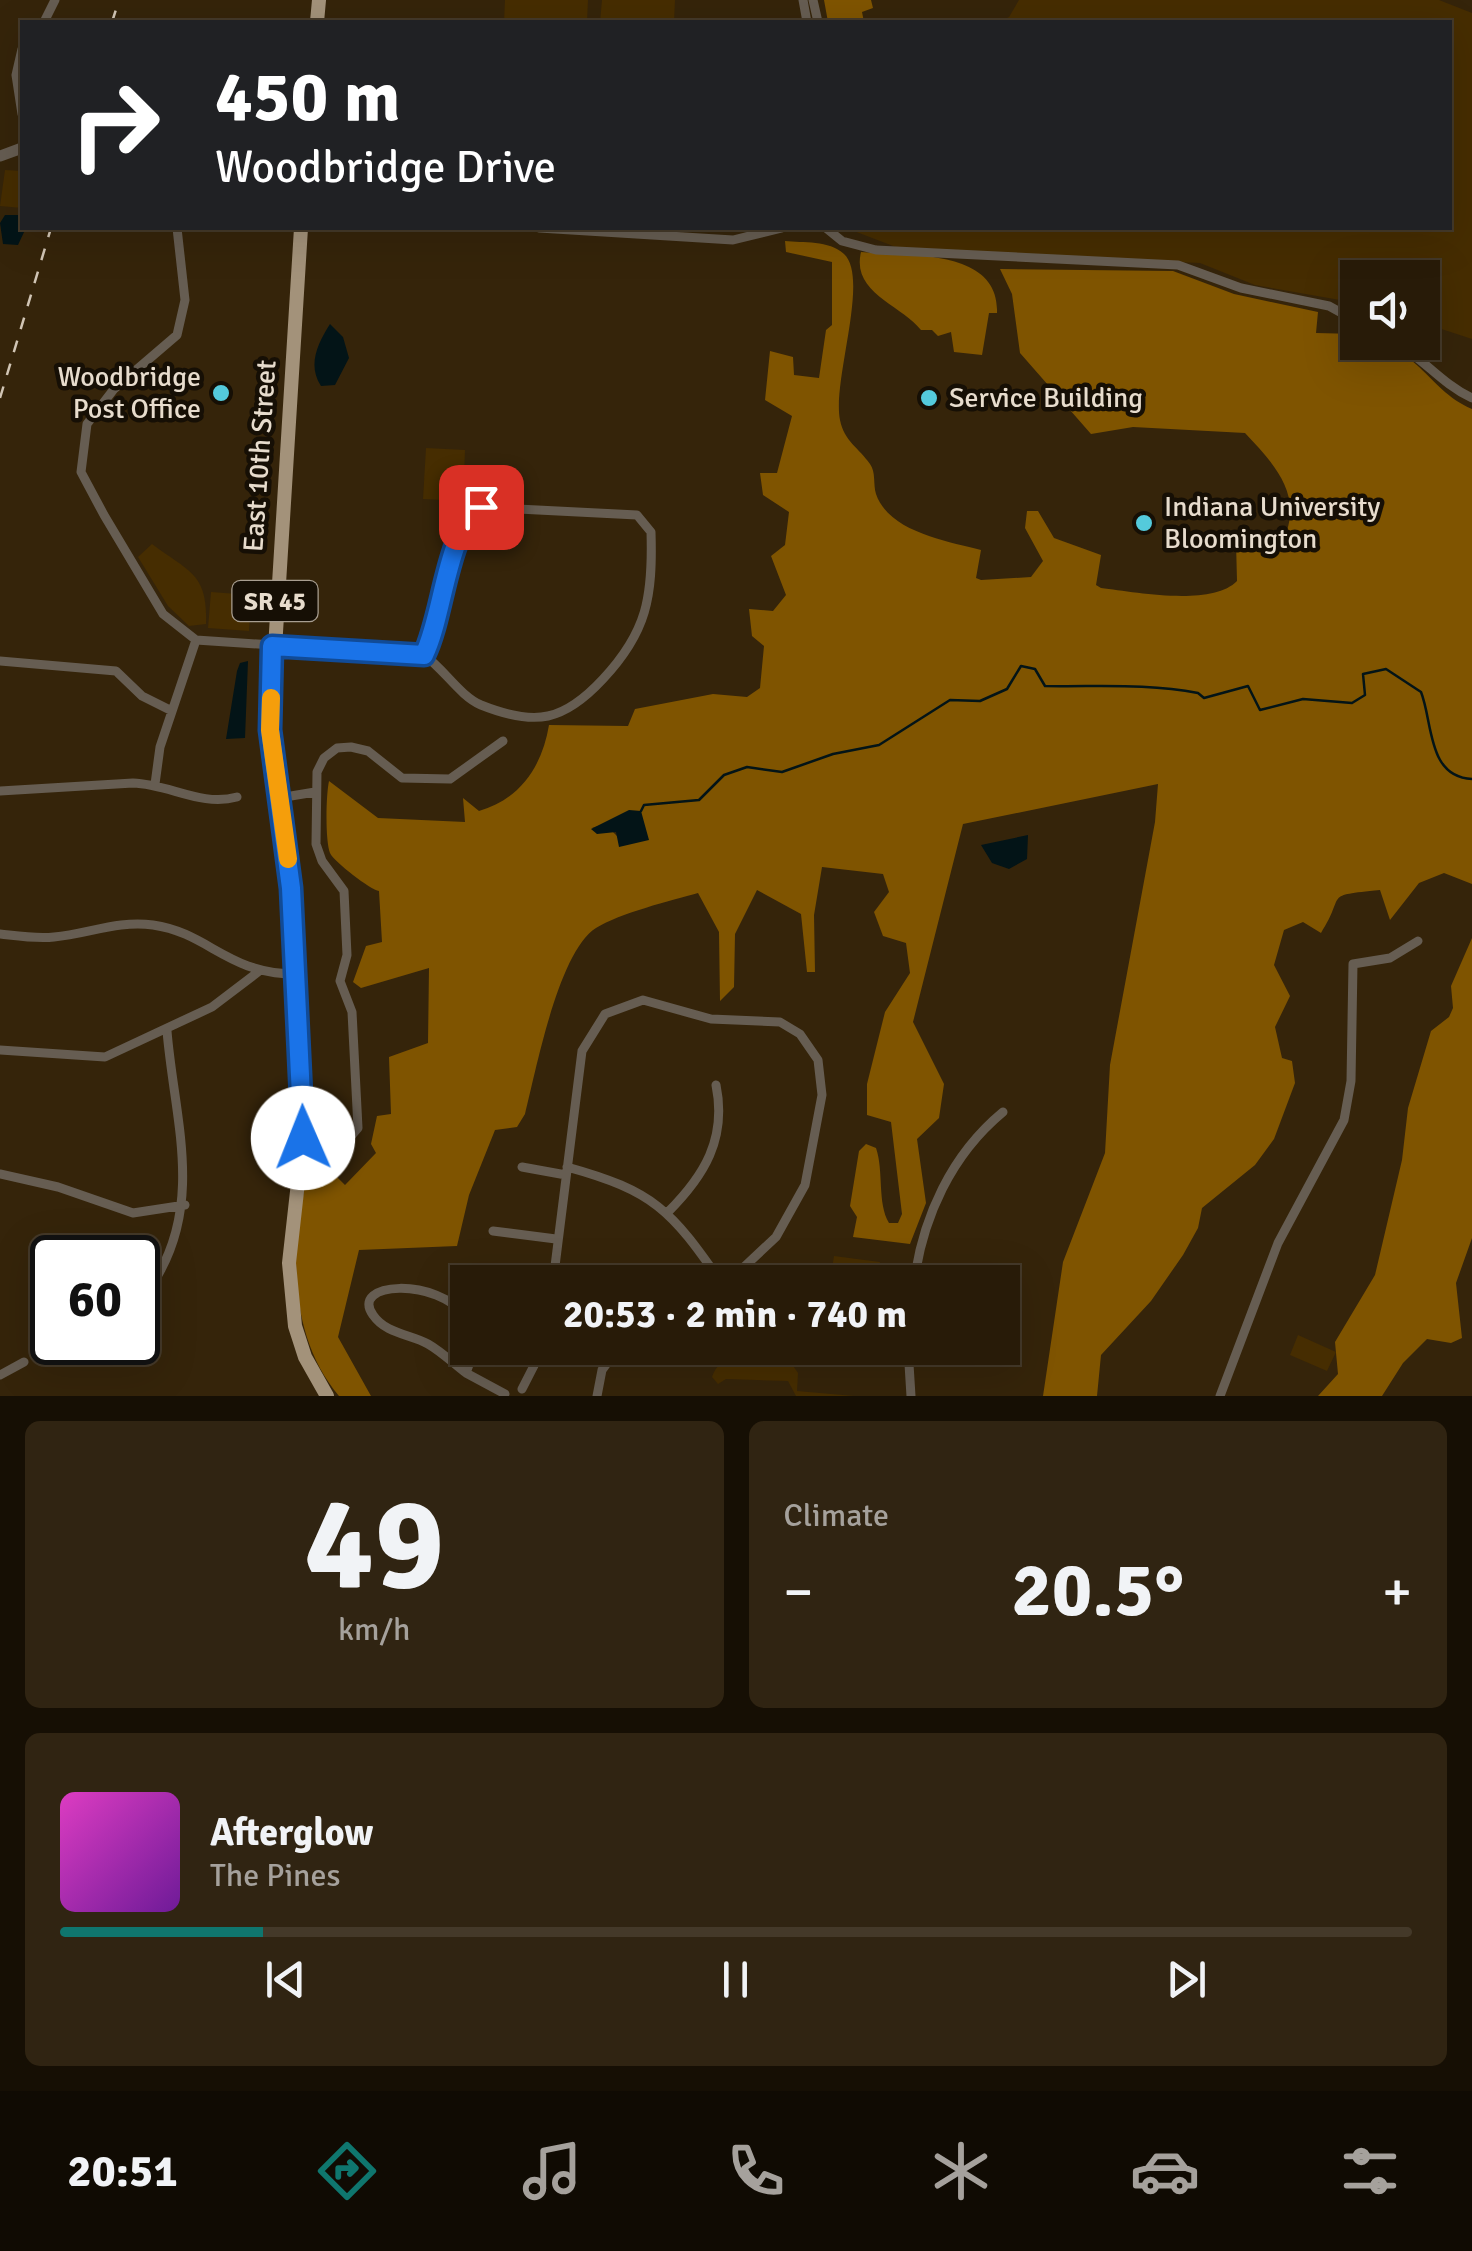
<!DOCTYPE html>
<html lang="en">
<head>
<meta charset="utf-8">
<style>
  :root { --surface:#281b08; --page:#302412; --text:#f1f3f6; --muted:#a5a19c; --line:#443929; --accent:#0f766e }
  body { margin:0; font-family:Signika,sans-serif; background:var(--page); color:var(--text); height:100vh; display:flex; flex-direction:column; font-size:38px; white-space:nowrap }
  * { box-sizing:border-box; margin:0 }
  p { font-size:32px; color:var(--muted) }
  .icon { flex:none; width:55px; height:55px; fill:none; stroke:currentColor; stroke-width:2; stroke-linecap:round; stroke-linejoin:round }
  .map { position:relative; height:1396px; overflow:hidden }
  .sheet { display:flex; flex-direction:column; gap:25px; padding:25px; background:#160f04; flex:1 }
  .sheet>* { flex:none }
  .hud { position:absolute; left:20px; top:20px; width:1432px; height:210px; border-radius:0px; box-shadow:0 10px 40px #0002,0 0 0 2px var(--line); background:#202124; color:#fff; overflow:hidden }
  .tools { position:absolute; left:1340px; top:260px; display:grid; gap:20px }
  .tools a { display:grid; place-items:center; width:100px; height:100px; border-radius:0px; background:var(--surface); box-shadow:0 10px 40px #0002,0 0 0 2px var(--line); font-size:50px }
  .speed { position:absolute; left:30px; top:1235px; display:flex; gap:20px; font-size:50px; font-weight:700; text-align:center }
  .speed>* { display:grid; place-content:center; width:130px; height:130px; border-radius:50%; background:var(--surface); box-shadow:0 10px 40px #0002,0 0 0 2px var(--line); line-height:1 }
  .speed .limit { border:5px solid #111; border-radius:15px; background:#fff; color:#111 }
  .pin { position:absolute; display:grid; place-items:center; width:85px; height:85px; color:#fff; margin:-42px; border-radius:20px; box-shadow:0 5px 15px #0006 }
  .me { position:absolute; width:110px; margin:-55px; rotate:359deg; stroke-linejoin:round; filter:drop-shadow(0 0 8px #0008) }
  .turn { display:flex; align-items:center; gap:35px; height:210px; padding:0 30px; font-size:45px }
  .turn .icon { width:130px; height:130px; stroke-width:2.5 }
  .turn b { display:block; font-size:70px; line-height:85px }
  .big { font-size:75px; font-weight:700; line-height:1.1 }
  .sheet .widget { flex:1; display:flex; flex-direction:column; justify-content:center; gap:15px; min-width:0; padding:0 35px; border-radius:15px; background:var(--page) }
  .sheet .dial { align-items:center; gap:0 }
  .dial b { font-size:130px; line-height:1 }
  .song { display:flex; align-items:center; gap:30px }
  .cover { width:120px; height:120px; border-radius:15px; background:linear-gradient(135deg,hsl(310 70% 55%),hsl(280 70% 35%)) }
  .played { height:10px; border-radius:5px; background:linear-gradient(90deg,var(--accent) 15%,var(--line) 15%) }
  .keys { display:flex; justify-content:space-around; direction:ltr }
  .heat { display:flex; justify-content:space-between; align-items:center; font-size:55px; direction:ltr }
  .sheet .tiles { flex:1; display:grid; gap:25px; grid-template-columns:1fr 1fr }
  .widget:last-child { grid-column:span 2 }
  .trip { position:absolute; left:450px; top:1265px; width:570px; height:100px; border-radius:0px; background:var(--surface); box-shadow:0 10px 40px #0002,0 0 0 2px var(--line); font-weight:700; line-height:100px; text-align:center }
  .tabs { display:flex; height:160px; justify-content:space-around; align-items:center; background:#100b03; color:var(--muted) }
  .tabs .icon { width:70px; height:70px }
  .tabs .selected { color:var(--accent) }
  .tabs b { font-size:45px; color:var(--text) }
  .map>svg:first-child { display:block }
  .green { fill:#462d01 }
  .forest { fill:#7f5400; fill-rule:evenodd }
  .water { fill:#031417 }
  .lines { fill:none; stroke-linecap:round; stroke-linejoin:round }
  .stream { stroke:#031417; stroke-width:2.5 }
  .minor { stroke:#665d52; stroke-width:9 }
  .tertiary { stroke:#665d52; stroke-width:11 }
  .primary { stroke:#a3927a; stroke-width:14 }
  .rail { stroke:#d1c5b5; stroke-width:2.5; stroke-dasharray:12 12; stroke-linecap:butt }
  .route-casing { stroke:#114b97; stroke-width:25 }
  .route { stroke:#1a73e8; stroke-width:18 }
  .slow { stroke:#f59e0b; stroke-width:18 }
  .poi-dot { fill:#54cadc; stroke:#160f05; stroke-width:4 }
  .labels { text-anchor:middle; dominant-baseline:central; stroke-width:9; stroke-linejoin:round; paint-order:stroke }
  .shield { fill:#160f05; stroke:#a89e91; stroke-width:2.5 }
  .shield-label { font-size:25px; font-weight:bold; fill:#e7dccd }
  .poi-label { font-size:28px; fill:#e7dccd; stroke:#160f05; text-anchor:start }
  .street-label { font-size:28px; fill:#e7dccd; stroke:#160f05 }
</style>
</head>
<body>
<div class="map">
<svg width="1472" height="1396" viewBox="0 0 1472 1396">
  <rect width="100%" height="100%" fill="#35240a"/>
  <path class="green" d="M 505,0 L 588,0 L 587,22 L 504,22 Z
    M 602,0 L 675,0 L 674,22 L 600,22 Z
    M 1019,0 L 1439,0 L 1472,13 L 1472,339 L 1423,323 L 1422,278 L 1358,278 L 1357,303 L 1255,285 L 1200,263 L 901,249 L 846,228 L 1450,228 L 1450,22 L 999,22 L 1009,17 Z
    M 5,170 L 22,171 L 22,208 L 0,206 Z
    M 426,448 L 465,450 L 463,501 L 423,499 Z
    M 152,544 C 189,572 208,573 206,624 L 189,626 L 168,606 L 138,557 Z
    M 211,592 L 251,595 L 249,631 L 208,628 Z
    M 834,1256 L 880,1262 L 877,1282 L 830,1282 Z
    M 1298,1335 L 1336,1352 L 1327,1371 L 1290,1355 Z
    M 772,1348 L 781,1348 L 798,1373 L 797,1391 L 854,1396 L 796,1396 L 788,1381 L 726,1379 L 718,1384 L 712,1377 C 721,1350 751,1358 772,1348 Z
    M 821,1348 L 869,1348 L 866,1365 L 819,1359 Z"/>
  <path class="forest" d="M 824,0 L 871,0 L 873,8 L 862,12 L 864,22 L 828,22 Z
    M 785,241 C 803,243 829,240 844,254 C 870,278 832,381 840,420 C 844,441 859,448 870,464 C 876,472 873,484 876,494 C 889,532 947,541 981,550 L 976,578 L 981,580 L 1031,577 L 1043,561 L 1025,528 L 1027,511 L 1038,511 L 1054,538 L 1101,555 L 1096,585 L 1101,588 C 1135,592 1212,607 1237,581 L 1236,542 L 1283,541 C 1304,495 1275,465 1245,433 L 1133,427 L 1091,434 L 1020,353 L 1012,294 L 1000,269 L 1173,271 L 1234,294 L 1318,312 L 1316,333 L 1357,334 L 1358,342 C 1420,343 1424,388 1472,409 L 1472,884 L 1444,873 L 1419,883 L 1390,920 L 1380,890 C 1321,896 1347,893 1321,933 L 1303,922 L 1284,930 L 1274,965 L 1290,996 L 1275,1027 L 1282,1058 L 1292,1061 L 1295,1083 L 1274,1139 L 1255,1165 L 1202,1208 L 1198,1228 L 1183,1255 L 1151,1301 L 1101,1355 L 1097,1396 L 1043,1396 L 1063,1262 L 1105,1153 L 1110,1065 L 1155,822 L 1158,784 L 963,824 L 913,1022 L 944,1084 L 939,1118 L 917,1139 L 926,1203 L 910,1244 L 853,1237 L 857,1217 L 850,1206 L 859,1151 L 866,1144 L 876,1148 C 884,1171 877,1203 889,1223 L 898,1223 L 902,1214 L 891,1122 L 867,1115 L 867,1084 L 885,1012 L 910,973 L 906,943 L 883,936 L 874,912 L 889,892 L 883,874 L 822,867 L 814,915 L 815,972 L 807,972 L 801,914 L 757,890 L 735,934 L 734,987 L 720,1001 L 719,932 L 698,893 C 672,900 618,914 596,928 C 558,952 536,1071 525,1114 L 517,1127 L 495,1130 L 469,1195 L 457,1246 L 359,1250 L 338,1337 L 371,1396 L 339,1396 C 291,1339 289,1255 305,1187 L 332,1172 L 345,1185 L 376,1153 L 371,1144 L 377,1116 L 391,1114 L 389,1057 L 428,1043 L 429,968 L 361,988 L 353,982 L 366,946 L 382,942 L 379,891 C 371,890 334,862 330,853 C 325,840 326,795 329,781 L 378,818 L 465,822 L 463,798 L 479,811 C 520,799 542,767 549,725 L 628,726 L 635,709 L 713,694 L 747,697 L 760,688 L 764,646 L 752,636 L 749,609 L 773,611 L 786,595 L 771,556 L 785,545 L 789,512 L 763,495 L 760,473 L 777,473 L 792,416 L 765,400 L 770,351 L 793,357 L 794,375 L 819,378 L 826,330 L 832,325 L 832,262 L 786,252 ZM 641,812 L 642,826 L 620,839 L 611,830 L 592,828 Z
    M 861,252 C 907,256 1000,248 997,313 L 989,313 L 982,355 L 954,352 L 951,332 L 938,336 L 932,330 L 921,330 C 902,305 851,293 861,252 Z
    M 1472,938 L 1472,1238 L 1456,1283 L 1462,1338 L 1451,1343 L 1427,1339 L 1403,1363 L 1382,1396 L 1318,1396 L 1338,1374 L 1335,1342 L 1375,1275 L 1402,1160 L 1408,1108 L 1431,1031 L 1449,1017 L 1453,1008 L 1451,986 Z"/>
  <path class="water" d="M 5,215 L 22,215 L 25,230 L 18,245 L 3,244 L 0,223 Z
    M 330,324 L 343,337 L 349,358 L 335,385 L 321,386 C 307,365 318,343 330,324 Z
    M 248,661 L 245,738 L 226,739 L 237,671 L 240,663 Z
    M 629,810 L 641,811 L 649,840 L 619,847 L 616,832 L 597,834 L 591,829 Z
    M 1028,835 L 1027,859 L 1009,869 L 992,863 L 981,845 Z"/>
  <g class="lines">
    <path class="stream" d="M 641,811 L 644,805 L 699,800 L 724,775 L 747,767 L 782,772 L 833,754 L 879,745 L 950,700 L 980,701 L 1007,689 L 1021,666 L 1035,669 L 1045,686 C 1097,687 1147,683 1198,693 L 1204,698 L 1248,686 L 1260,710 L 1303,699 L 1352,703 L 1365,695 L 1363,674 L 1386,669 L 1421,692 C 1433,722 1427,777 1472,779"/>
    <path class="minor" d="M 803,0 L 807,22
      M 813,0 L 818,22
      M 44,22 L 55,0
      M 22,49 L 16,75 L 22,114
      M 177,228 L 185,300 L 177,335 L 114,389 L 87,424 L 81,472 L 104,515 L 163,614 L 196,640 L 424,655
      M 539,228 L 733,240 L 782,228
      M 826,228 L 842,241 L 876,250 L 1178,265 L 1241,288 L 1329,306 L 1358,322
      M 1395,342 C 1424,359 1442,384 1472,398
      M 481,507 L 637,515 L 651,532 C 653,597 647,632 603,679 C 564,721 536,727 481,705 C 460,696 444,669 424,655 C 443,615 446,531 481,507 Z
      M 0,661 L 116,671 L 142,696 L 172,711
      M 155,784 L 160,747 L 196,640
      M 0,791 L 133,783 C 169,784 201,807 237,797
      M 279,798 L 315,792
      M 0,934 C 18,936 36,939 54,937 C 88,934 118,920 153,925 C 209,933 227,974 296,974
      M 0,1050 L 105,1057 L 212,1007 L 258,972
      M 331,1159 L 358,1128 L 352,1012 L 340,981 L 347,955 L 344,891 L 322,861 L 316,844 L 317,772 L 324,758 L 337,748 L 351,747 L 368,751 L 402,778 L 450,779 L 503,741
      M 522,1167 L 566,1175
      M 567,1167 C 654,1191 671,1210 721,1282
      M 0,1174 L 58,1187 L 133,1213 L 185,1205
      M 668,1212 C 704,1176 727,1139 716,1085
      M 493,1231 L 556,1239
      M 158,1275 C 203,1197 174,1116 167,1031
      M 553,1282 L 582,1051 L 605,1014 L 643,1000 L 711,1019 L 780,1022 L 800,1034 L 818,1060 L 822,1095 L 805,1185 L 776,1237 L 728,1282
      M 914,1282 C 923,1217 951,1155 1003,1112
      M 468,1318 C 436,1276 349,1282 373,1315 C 386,1334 410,1334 428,1344 C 442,1352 454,1364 466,1373 L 475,1348
      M 908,1348 L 911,1396
      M 466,1373 L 505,1394
      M 0,1375 L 24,1362
      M 522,1389 L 543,1348
      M 597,1396 L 602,1370 L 618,1348
      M 1220,1396 L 1278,1243 L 1344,1120 L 1351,1081 L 1353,964 L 1390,958 L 1418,941"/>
    <path class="tertiary" d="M 0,156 L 22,148"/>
    <path class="primary" d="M 317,22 L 319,0
      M 301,228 L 270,729 L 288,860 L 301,1051 L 303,1138 L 289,1263 L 295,1326 L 305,1357 L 327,1396"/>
    <path class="rail" d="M 112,22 L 119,0
      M 0,398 L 51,228"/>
  </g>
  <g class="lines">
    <g class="route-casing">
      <path id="route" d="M 303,1138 L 291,888 L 270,730 L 272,646 L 424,655 C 444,614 446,532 481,507"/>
    </g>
    <use href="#route" class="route"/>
    <path class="slow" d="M 271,698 L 270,730 L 288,859"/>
  </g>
  <g class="poi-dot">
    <circle cx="221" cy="393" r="10"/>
    <circle cx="929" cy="398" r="10"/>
    <circle cx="1144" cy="523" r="10"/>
  </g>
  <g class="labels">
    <rect class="shield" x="232.5" y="581" width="85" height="40" rx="8"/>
    <g class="shield-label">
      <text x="275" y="601">SR 45</text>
    </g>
    <g class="poi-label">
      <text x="201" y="377" text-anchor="end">Woodbridge<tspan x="201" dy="32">Post Office</tspan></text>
      <text x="949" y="398">Service Building</text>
      <text x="1164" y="507">Indiana University<tspan x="1164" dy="32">Bloomington</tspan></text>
    </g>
    <g class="street-label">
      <text transform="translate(260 456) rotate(-86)">East 10th Street</text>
    </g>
  </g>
</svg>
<div class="tools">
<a><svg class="icon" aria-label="sound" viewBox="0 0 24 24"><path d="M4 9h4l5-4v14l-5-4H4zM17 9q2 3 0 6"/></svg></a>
</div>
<div class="speed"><div class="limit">60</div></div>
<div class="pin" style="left:481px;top:507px;background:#d93025"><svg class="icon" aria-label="arrive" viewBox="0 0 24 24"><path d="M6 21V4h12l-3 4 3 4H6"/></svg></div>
<svg class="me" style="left:303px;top:1138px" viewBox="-20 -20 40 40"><circle r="19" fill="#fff"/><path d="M0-13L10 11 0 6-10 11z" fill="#1a73e8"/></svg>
<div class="trip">20:53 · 2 min · 740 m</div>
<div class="hud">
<div class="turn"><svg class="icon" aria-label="right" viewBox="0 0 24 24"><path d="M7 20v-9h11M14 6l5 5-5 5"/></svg><div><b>450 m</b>Woodbridge Drive</div></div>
</div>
</div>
<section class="sheet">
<div class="tiles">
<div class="widget dial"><b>49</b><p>km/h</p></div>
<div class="widget"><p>Climate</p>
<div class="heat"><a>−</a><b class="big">20.5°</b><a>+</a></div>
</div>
<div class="widget">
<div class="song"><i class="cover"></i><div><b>Afterglow</b><p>The Pines</p></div></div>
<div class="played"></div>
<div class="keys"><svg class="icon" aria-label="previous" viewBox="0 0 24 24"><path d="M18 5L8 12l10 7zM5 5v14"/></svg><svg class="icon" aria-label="pause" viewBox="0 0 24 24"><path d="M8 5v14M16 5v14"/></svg><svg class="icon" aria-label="next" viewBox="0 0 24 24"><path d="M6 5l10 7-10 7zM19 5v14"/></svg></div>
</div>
</div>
</section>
<nav class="tabs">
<b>20:51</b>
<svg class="icon selected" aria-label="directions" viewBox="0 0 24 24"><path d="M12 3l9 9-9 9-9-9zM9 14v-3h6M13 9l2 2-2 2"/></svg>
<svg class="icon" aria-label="music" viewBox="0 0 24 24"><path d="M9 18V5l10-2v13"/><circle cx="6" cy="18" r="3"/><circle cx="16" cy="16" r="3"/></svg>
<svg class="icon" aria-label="phone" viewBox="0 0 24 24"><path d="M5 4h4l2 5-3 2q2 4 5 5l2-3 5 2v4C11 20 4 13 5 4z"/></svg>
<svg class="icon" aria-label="climate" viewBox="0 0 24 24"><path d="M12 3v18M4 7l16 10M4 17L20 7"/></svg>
<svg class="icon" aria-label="car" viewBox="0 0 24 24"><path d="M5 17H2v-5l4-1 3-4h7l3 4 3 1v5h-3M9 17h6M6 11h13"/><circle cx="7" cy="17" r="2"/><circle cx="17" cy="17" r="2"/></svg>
<svg class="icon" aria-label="filters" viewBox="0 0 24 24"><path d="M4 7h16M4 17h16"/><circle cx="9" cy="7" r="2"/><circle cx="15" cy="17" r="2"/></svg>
</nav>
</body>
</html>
